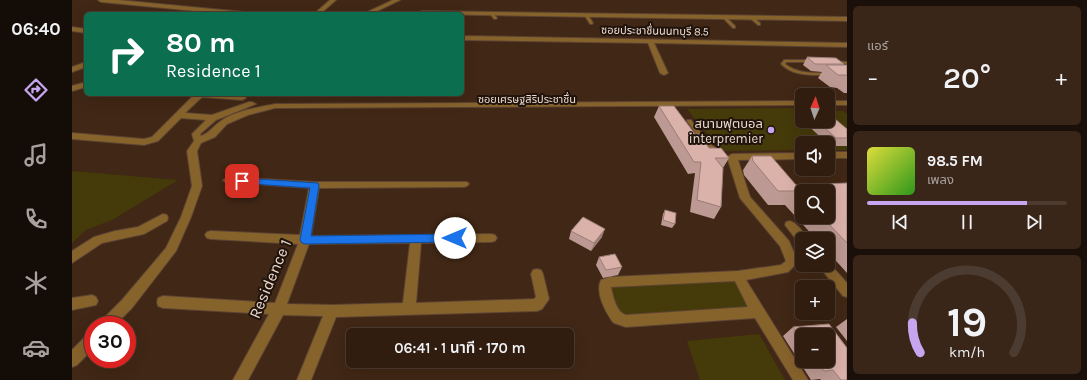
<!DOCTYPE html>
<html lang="th">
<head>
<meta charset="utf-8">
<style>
  :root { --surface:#311d10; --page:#392619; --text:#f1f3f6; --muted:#a8a29f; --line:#4c3b30; --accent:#c7a6ef }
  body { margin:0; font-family:Karla,"Noto Sans Thai",sans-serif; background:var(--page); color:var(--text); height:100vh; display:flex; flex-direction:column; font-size:15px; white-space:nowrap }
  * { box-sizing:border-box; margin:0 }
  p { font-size:13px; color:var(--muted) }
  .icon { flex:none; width:22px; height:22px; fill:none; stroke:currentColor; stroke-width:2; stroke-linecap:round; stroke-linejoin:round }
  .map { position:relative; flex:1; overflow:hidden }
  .sheet { display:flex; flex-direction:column; gap:6px; padding:6px; background:#1b1009; width:240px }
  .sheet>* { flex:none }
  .guide { position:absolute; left:12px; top:12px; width:380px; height:84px; border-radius:6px; box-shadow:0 4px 16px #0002,0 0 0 1px var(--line); background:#0b6e4f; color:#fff; overflow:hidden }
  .needle { width:26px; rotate:3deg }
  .tools { position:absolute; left:723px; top:88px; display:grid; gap:8px }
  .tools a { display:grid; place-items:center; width:40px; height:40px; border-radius:6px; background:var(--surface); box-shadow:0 4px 16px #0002,0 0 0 1px var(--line); font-size:20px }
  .speed { position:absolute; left:12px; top:316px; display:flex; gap:8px; font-size:20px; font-weight:700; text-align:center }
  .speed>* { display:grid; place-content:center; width:52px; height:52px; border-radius:50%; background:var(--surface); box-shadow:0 4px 16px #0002,0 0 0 1px var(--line); line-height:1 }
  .speed .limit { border:6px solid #d22; background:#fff; color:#111 }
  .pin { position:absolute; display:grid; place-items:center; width:34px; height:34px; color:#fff; margin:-17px; border-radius:8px; box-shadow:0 2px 6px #0006 }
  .me { position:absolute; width:44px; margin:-22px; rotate:270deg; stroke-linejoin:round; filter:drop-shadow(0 0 3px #0008) }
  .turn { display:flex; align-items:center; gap:14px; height:84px; padding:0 16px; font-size:18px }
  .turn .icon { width:52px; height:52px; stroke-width:2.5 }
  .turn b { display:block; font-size:28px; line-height:34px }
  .big { font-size:30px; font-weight:600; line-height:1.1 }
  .sheet .tile { flex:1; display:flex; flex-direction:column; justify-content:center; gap:6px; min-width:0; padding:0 14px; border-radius:6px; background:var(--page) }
  .sheet .dial { align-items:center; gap:0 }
  .dial svg { height:104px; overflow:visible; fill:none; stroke:var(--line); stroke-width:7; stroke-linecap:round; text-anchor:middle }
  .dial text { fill:var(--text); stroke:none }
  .song { display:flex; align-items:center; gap:12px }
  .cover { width:48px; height:48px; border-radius:6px; background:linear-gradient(135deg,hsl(60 70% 55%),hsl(110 70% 35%)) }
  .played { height:4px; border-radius:2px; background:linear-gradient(90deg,var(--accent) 80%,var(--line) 80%) }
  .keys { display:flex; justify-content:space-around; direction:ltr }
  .heat { display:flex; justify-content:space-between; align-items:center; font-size:22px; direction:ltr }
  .trip { position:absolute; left:274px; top:328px; width:228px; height:40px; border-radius:6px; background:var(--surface); box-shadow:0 4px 16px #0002,0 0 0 1px var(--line); font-weight:600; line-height:40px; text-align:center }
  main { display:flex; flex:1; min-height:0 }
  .dock { display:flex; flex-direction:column; width:72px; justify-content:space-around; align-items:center; background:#140c06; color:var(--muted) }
  .dock .icon { width:28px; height:28px }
  .dock .active { color:var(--accent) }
  .dock b { font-size:18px; color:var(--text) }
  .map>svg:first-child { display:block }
  .green { fill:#453a0a }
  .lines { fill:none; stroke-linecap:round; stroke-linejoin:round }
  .lane-casing { stroke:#5c4333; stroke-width:2 }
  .street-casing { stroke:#5c4333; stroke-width:2 }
  .lane { fill:#87632c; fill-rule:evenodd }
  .street { fill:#87632c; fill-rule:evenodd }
  .wall { fill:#bc9992; fill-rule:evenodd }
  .shaded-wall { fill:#997d77 }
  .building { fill:#dbb2aa; stroke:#997d77 }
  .route { fill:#1a73e8; stroke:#114b97 }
  .poi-dot { fill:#c7a6ef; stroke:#1f130b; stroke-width:1.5 }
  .labels { text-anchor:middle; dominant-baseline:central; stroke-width:4; stroke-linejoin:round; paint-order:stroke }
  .far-street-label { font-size:11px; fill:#ebd9ce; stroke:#1f130b }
  .poi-label { font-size:13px; fill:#ebd9ce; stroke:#1f130b; text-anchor:end }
  .near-street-label { font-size:16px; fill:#ebd9ce; stroke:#1f130b }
</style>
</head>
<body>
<main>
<nav class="dock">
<b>06:40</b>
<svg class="icon active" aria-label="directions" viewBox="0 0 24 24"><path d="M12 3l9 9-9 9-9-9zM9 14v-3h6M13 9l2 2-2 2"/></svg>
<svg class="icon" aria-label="music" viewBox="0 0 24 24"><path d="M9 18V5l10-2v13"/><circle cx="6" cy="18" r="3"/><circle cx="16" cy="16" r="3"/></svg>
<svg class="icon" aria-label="phone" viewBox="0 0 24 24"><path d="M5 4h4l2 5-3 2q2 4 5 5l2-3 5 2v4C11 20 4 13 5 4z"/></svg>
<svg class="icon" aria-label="climate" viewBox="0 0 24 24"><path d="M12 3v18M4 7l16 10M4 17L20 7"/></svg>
<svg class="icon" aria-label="car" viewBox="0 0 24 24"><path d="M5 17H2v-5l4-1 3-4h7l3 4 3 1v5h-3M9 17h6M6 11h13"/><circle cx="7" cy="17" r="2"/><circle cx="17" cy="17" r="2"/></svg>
</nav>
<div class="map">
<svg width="775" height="380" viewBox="0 0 775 380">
  <rect width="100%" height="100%" fill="#412715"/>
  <path class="green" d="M 730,108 L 730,121 L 754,121 L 775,140 L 775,150 L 756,150 L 756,143 L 730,143 L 730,150 L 649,151 L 615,109 Z
    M 756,111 L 771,111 L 775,114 L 775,137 L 756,120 Z
    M 0,171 L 106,180 L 40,220 L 14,230 L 0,243 Z
    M 665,278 L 688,314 L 546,323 L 531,284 Z
    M 687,334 L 713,380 L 628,380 L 615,341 Z"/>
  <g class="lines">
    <g class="lane-casing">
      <path id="lane" d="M 419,13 L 421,13 L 425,18 L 424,19 L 422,19 L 418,14 Z
        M 514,15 L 516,15 L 521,23 L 520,24 L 518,24 L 513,16 Z
        M 652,17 L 654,17 L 663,26 L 663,28 L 661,28 L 652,19 Z
        M 679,17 L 681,17 L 688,23 L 688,25 L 686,25 L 679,19 Z
        M 712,60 L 740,60 L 741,61 L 739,62 L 714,62 L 713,64 C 726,74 742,73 757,73 L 759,74 C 755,76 751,75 746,75 C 733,75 719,74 709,64 Z
        M 762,61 L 775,62 L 775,64 L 763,63 L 762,63 Z
        M 615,120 L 619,120 L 635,141 L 647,151 L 648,152 L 647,153 L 643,153 L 631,143 L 615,121 Z"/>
    </g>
    <g class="street-casing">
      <path id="street" d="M 26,0 L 46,0 L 172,12 L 175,14 L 155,14 L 29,2 Z
        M 258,0 L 264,0 L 248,14 L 242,14 Z
        M 321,0 L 328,0 L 299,14 L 291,14 Z
        M 350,11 L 775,17 L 775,21 L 348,14 L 348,12 Z
        M 0,27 L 14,29 L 14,33 L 0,31 Z
        M 390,36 L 775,43 L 775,47 L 582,43 L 596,73 L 592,75 L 588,73 L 576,43 L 390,40 Z
        M 14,62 L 14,67 L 0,72 L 0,67 Z
        M 14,82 L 14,87 L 0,91 L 0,86 Z
        M 123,94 C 135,94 166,91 174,98 L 170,100 L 130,97 L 113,113 L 140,115 L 177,102 L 180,102 L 184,104 L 144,120 L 128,134 L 129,136 C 138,133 141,126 149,121 C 162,111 187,107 203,104 L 730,101 L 730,105 L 203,108 L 176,115 L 155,124 L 143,137 L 129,143 L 125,151 L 130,186 L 119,217 L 104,251 L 60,308 L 43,325 L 27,325 L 29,321 L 50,300 L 94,248 L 109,217 L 120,186 L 115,151 L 122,141 L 120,134 L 134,120 L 109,118 L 86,141 L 72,145 L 0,139 L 0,133 L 72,139 L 80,137 Z
        M 756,101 L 775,101 L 775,105 L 756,105 Z
        M 756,152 L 775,152 L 775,158 L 756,158 Z
        M 730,153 L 730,159 L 666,160 L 678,197 L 717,241 L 726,262 L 716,272 L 674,280 L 736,380 L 721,380 L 683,318 L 554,327 L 542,323 L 540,321 C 533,311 523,292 529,280 L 538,277 L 666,271 L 709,265 L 714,261 L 708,246 L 668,198 L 655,157 L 660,154 ZM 663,281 L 676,307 L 554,315 C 544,312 541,296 539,287 Z
        M 156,177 L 243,182 L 395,182 L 397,184 L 395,186 L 392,187 L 247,188 L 239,236 L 419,234 L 423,235 L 425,238 L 423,241 L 419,242 L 349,243 L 344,303 L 462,299 L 464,297 L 459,274 L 461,270 L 465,269 L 469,270 L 471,274 L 477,299 L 470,309 L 465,311 L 264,317 L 239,380 L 225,380 L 251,316 L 211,315 L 176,380 L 161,380 L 197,314 L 91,308 L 86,306 L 85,302 L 86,298 L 91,296 L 203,303 L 226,244 L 139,239 L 135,238 L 133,235 L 135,232 L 139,231 L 228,235 L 237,188 L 153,182 L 151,180 ZM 338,243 L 331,303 L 260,305 L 215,304 L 237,244 Z
        M 91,214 L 95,215 L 96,218 L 95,221 L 72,234 L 30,243 L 0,263 L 0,251 L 22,237 L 43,231 L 66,227 Z
        M 718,221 C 725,223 732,233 736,239 L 730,239 L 730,243 L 726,242 L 713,225 L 714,222 Z
        M 756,262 L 775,283 L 775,297 L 771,296 L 746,265 L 756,265 Z
        M 20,295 L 24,297 L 26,301 L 24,305 L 0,310 L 0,298 Z
        M 21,333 L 21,349 L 5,365 L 0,367 L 0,350 L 16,334 Z"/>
    </g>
    <use href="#lane" class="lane"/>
    <use href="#street" class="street"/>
  </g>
  <path class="wall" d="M 735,57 L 772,64 L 772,65 L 775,65 L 775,93 L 772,93 L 765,88 L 758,87 L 746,78 L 750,72 L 739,71 L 731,65 Z
    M 728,105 L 730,105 L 730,120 L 723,113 Z
    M 587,106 L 623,134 L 637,148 L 657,158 L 651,168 L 649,207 L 642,219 L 618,212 L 623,173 L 616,174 L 582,117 Z
    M 731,121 L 756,121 L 775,129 L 775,146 L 758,146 L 756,144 L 756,143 L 755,143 Z
    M 680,156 L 724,185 L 775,183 L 775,273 L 756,252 L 756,239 L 744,239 L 713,205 L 696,205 L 672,175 L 671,170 ZM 730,191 L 756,217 L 730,217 Z
    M 593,210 L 603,224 L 600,228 L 589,225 L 591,214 Z
    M 499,231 L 530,237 L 519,251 L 497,239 Z
    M 527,257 L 550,267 L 546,275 L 531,278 L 524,265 Z
    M 775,319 L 775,341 L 764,327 Z
    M 757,324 L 775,348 L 775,380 L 749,380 L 748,379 L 739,380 L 711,336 L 721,327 ZM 730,335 L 756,335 L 756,361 L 730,361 Z"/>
  <path class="shaded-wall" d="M 533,229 L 530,237 L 519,251 L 522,243 Z"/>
  <path class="building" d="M 735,57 L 764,58 L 772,64 L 743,64 Z
    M 754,65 L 775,65 L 775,76 L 774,75 L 766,75 Z
    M 587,106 L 602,106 L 623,134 L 627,134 L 637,148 L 649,148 L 657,158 L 643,158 L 651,168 L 649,207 L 625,200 L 629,162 L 622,162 Z
    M 756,113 L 775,129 L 775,138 L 764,138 L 745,121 L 756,121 Z
    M 680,156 L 699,156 L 724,185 L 775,183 L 775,243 L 750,217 L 756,217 L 756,191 L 730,191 L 730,197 L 724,191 L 706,191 L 681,161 Z
    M 593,210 L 604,213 L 603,224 L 591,220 Z
    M 511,217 L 533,229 L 522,243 L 499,231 Z
    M 543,254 L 550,267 L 534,270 L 527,257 Z
    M 757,324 L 775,348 L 775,380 L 769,380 L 761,370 L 752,371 L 745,361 L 756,361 L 756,335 L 730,335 L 730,339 L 721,327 Z"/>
  <path class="route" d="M 170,178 L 246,183 L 247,185 L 239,236 L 383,234 L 386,236 L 388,238 L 386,241 L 383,242 L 233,244 L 230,243 L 228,240 L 238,188 L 167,183 L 166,181 Z"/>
  <circle class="poi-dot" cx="699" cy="130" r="4"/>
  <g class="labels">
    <g class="far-street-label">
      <text transform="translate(583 31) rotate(1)">ซอยประชาชื่นนนทบุรี 8.5</text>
      <text x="455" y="99">ซอยเศรษฐสิริประชาชื่น</text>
    </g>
    <g class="poi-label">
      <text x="691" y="123">สนามฟุตบอล<tspan x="691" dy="15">interpremier</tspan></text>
    </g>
    <g class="near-street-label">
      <text transform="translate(198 279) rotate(-67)">Residence 1</text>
    </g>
  </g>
</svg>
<div class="tools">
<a><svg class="needle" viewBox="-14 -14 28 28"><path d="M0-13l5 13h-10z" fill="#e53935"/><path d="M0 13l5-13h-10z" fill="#a8a29f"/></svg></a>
<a><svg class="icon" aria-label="sound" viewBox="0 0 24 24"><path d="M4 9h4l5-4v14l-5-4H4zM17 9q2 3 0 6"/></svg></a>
<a><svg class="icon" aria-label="search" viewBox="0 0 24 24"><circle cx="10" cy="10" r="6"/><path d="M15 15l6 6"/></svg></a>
<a><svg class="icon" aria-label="layers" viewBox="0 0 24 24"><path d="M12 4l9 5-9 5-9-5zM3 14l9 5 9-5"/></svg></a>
<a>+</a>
<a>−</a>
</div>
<div class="speed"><div class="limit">30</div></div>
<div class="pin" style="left:170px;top:181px;background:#d93025"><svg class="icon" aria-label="arrive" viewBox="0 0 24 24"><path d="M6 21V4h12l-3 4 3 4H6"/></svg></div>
<svg class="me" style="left:383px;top:238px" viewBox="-20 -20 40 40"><circle r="19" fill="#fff"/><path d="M0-13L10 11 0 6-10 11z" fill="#1a73e8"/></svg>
<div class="trip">06:41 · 1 นาที · 170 m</div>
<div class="guide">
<div class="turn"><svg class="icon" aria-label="right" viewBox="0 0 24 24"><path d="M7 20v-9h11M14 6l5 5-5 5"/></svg><div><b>80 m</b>Residence 1</div></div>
</div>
</div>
<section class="sheet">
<div class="tile"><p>แอร์</p>
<div class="heat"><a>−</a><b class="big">20°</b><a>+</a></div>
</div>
<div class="tile">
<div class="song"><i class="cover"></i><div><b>98.5 FM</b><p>เพลง</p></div></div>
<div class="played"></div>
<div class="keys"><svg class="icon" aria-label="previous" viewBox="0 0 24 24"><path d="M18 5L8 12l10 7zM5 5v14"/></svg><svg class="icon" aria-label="pause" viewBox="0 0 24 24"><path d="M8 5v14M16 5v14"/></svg><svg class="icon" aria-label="next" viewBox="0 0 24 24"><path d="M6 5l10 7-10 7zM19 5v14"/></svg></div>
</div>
<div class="tile dial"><svg viewBox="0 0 100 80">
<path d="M14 69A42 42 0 1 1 86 69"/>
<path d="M14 69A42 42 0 0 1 8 46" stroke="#c7a6ef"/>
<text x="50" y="56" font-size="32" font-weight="700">19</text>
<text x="50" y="72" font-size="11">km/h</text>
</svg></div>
</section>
</main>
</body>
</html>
